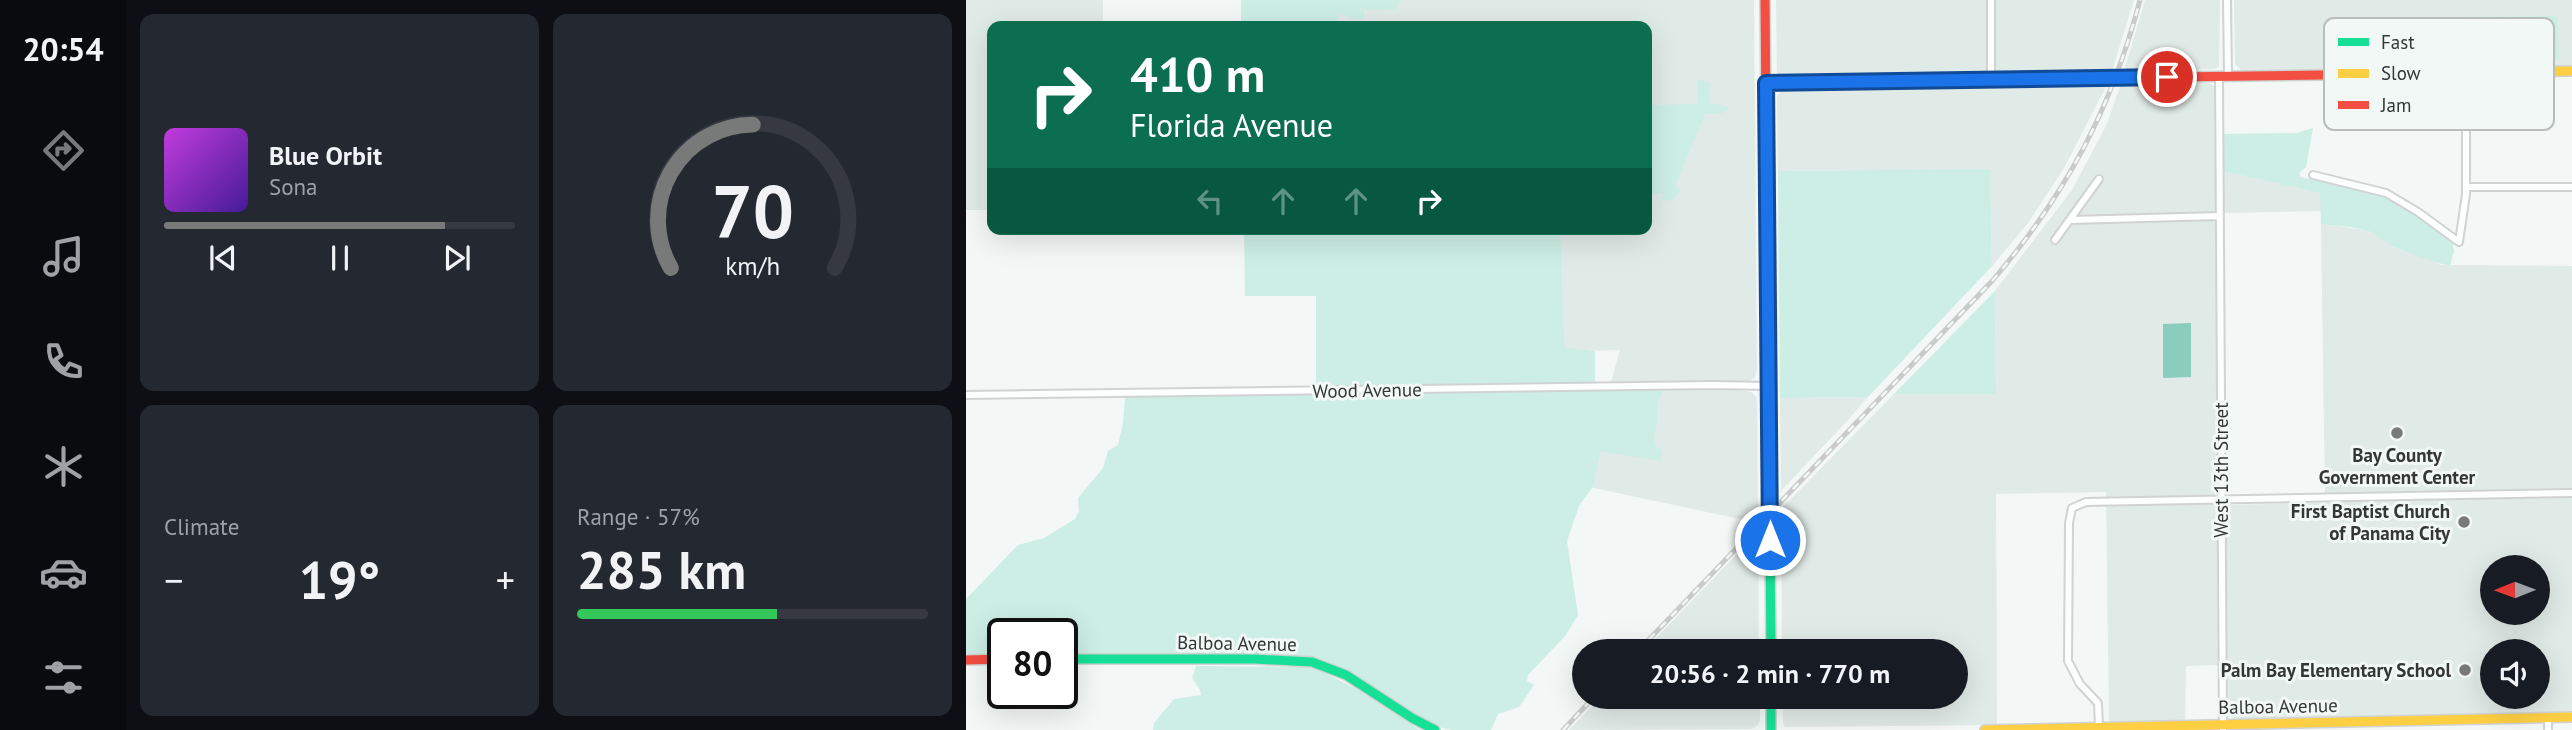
<!DOCTYPE html>
<html lang="en">
<head>
<meta charset="utf-8">
<style>
  :root { --surface:#171b24; --page:#242831; --text:#f1f3f6; --muted:#9ea1a6; --line:#363941; --accent:#777a79 }
  body { margin:0; font-family:"PT Sans",sans-serif; background:var(--page); color:var(--text); height:100vh; display:flex; flex-direction:column; font-size:26px; white-space:nowrap }
  * { box-sizing:border-box; margin:0 }
  p { font-size:23px; color:var(--muted) }
  .icon { flex:none; width:38px; height:38px; fill:none; stroke:currentColor; stroke-width:2; stroke-linecap:round; stroke-linejoin:round }
  .map { position:relative; flex:1; overflow:hidden }
  .panel { display:flex; flex-direction:column; gap:14px; padding:14px; background:#0d0f14; width:840px }
  .panel>* { flex:none }
  .guide { position:absolute; left:21px; top:21px; width:665px; height:214px; border-radius:14px; box-shadow:0 7px 28px #0002; background:#0b6e4f; color:#fff; overflow:hidden }
  .needle { width:46px; rotate:269deg }
  .tools { position:absolute; left:1514px; top:555px; display:grid; gap:14px }
  .tools a { display:grid; place-items:center; width:70px; height:70px; border-radius:50%; background:var(--surface); box-shadow:0 7px 28px #0002; font-size:35px }
  .speed { position:absolute; left:21px; top:618px; display:flex; gap:14px; font-size:35px; font-weight:700; text-align:center }
  .speed>* { display:grid; place-content:center; width:91px; height:91px; border-radius:50%; background:var(--surface); box-shadow:0 7px 28px #0002; line-height:1 }
  .speed .limit { border:4px solid #111; border-radius:10px; background:#fff; color:#111 }
  .pin { position:absolute; display:grid; place-items:center; width:60px; height:60px; color:#fff; margin:-30px; border:4px solid #fff; border-radius:50%; box-shadow:0 2px 7px #0007 }
  .me { position:absolute; width:77px; margin:-38px; rotate:0deg; stroke-linejoin:round; filter:drop-shadow(0 0 5px #0008) }
  .turn { display:flex; align-items:center; gap:24px; height:147px; padding:0 28px; font-size:32px }
  .turn .icon { width:91px; height:91px; stroke-width:2.5 }
  .turn b { display:block; font-size:49px; line-height:60px }
  .lanes { display:flex; align-items:center; height:66px; padding:0 28px; background:#0003; justify-content:center; gap:35px; direction:ltr }
  .lanes .off { opacity:.35 }
  .big { font-size:52px; font-weight:800; line-height:1.1 }
  .panel .card { flex:1; display:flex; flex-direction:column; justify-content:center; gap:10px; min-width:0; padding:0 24px; border-radius:14px; background:var(--page) }
  .panel .dial { align-items:center; gap:0 }
  .dial svg { height:182px; overflow:visible; fill:none; stroke:var(--line); stroke-width:7; stroke-linecap:round; text-anchor:middle }
  .dial text { fill:var(--text); stroke:none }
  .song { display:flex; align-items:center; gap:21px }
  .cover { width:84px; height:84px; border-radius:10px; background:linear-gradient(135deg,hsl(290 70% 55%),hsl(260 70% 35%)) }
  .played { height:7px; border-radius:4px; background:linear-gradient(90deg,var(--accent) 80%,var(--line) 80%) }
  .keys { display:flex; justify-content:space-around; direction:ltr }
  .heat { display:flex; justify-content:space-between; align-items:center; font-size:38px; direction:ltr }
  .charge { height:10px; border-radius:5px; background:linear-gradient(90deg,#34c759 57%,var(--line) 0) }
  .panel .tiles { flex:1; display:grid; gap:14px; grid-template-columns:repeat(2,1fr) }
  .trip { position:absolute; left:606px; top:639px; width:396px; height:70px; border-radius:35px; background:var(--surface); box-shadow:0 7px 28px #0002; font-weight:800; line-height:70px; text-align:center }
  main { display:flex; flex:1; min-height:0 }
  .tab-bar { display:flex; flex-direction:column; width:126px; justify-content:space-around; align-items:center; background:#090b0e; color:var(--muted) }
  .tab-bar .icon { width:49px; height:49px }
  .tab-bar .on { color:var(--accent) }
  .tab-bar b { font-size:32px; color:var(--text) }
  .map>svg:first-child { display:block }
  .built { fill:#e0eae6; fill-rule:evenodd }
  .green { fill:#cceee4 }
  .water { fill:#8bcdbc }
  .lines { fill:none; stroke-linecap:round; stroke-linejoin:round }
  .street-casing { stroke:#d0d3d2; stroke-width:10 }
  .fast-casing { stroke:#d0d3d2; stroke-width:12 }
  .slow-casing { stroke:#d0d3d2; stroke-width:12 }
  .jam-casing { stroke:#d0d3d2; stroke-width:12 }
  .street { stroke:#fdfefe; stroke-width:6 }
  .fast { stroke:#16e098; stroke-width:9 }
  .slow { stroke:#ffcf43; stroke-width:9 }
  .jam { stroke:#f24e42; stroke-width:9 }
  .rail-casing { stroke:#c9cbca; stroke-width:5 }
  .rail { stroke:#f2f8f6; stroke-width:2.5; stroke-dasharray:8; stroke-linecap:butt }
  .route-casing { stroke:#114b97; stroke-width:18 }
  .route { stroke:#1a73e8; stroke-width:12 }
  .poi-dot { fill:#777a79; stroke:#f2f8f6; stroke-width:2.5 }
  .labels { text-anchor:middle; dominant-baseline:central; stroke-width:6; stroke-linejoin:round; paint-order:stroke }
  .street-label { font-size:19px; fill:#343736; stroke:#f2f8f6 }
  .poi-label { font-size:19px; font-weight:bold; fill:#343736; stroke:#f2f8f6; text-anchor:end }
  .key { fill:#f2f8f6; stroke:#b9bebc; stroke-width:2 }
  .key-label { font-size:19px; fill:#343736 }
</style>
</head>
<body>
<main>
<nav class="tab-bar">
<b>20:54</b>
<svg class="icon on" aria-label="directions" viewBox="0 0 24 24"><path d="M12 3l9 9-9 9-9-9zM9 14v-3h6M13 9l2 2-2 2"/></svg>
<svg class="icon" aria-label="music" viewBox="0 0 24 24"><path d="M9 18V5l10-2v13"/><circle cx="6" cy="18" r="3"/><circle cx="16" cy="16" r="3"/></svg>
<svg class="icon" aria-label="phone" viewBox="0 0 24 24"><path d="M5 4h4l2 5-3 2q2 4 5 5l2-3 5 2v4C11 20 4 13 5 4z"/></svg>
<svg class="icon" aria-label="climate" viewBox="0 0 24 24"><path d="M12 3v18M4 7l16 10M4 17L20 7"/></svg>
<svg class="icon" aria-label="car" viewBox="0 0 24 24"><path d="M5 17H2v-5l4-1 3-4h7l3 4 3 1v5h-3M9 17h6M6 11h13"/><circle cx="7" cy="17" r="2"/><circle cx="17" cy="17" r="2"/></svg>
<svg class="icon" aria-label="filters" viewBox="0 0 24 24"><path d="M4 7h16M4 17h16"/><circle cx="9" cy="7" r="2"/><circle cx="15" cy="17" r="2"/></svg>
</nav>
<section class="panel">
<div class="tiles">
<div class="card">
<div class="song"><i class="cover"></i><div><b>Blue Orbit</b><p>Sona</p></div></div>
<div class="played"></div>
<div class="keys"><svg class="icon" aria-label="previous" viewBox="0 0 24 24"><path d="M18 5L8 12l10 7zM5 5v14"/></svg><svg class="icon" aria-label="pause" viewBox="0 0 24 24"><path d="M8 5v14M16 5v14"/></svg><svg class="icon" aria-label="next" viewBox="0 0 24 24"><path d="M6 5l10 7-10 7zM19 5v14"/></svg></div>
</div>
<div class="card dial"><svg viewBox="0 0 100 80">
<path d="M14 69A42 42 0 1 1 86 69"/>
<path d="M14 69A42 42 0 0 1 50 6" stroke="#777a79"/>
<text x="50" y="56" font-size="32" font-weight="700">70</text>
<text x="50" y="72" font-size="11">km/h</text>
</svg></div>
<div class="card"><p>Climate</p>
<div class="heat"><a>−</a><b class="big">19°</b><a>+</a></div>
</div>
<div class="card"><p>Range · 57%</p><b class="big">285 km</b><div class="charge"></div></div>
</div>
</section>
<div class="map">
<svg width="1606" height="730" viewBox="0 0 1606 730">
  <rect width="100%" height="100%" fill="#f3f7f5"/>
  <path class="built" d="M 0,0 L 137,0 L 137,26 L 26,26 L 26,210 L 0,210 Z
    M 350,0 L 788,0 L 791,370 L 789,377 L 784,381 L 645,382 L 654,350 L 591,351 L 589,229 L 681,229 L 681,26 L 350,26 Z
    M 810,0 L 1020,0 L 1021,73 L 814,76 L 811,73 Z
    M 1029,0 L 1168,0 L 1146,71 L 1030,73 Z
    M 1179,0 L 1254,0 L 1253,67 L 1248,69 L 1158,71 Z
    M 1268,0 L 1606,0 L 1606,66 L 1277,72 L 1269,64 Z
    M 1242,83 L 1249,86 L 1249,90 L 1252,665 L 1220,666 L 1219,721 L 1143,723 L 1140,492 L 1030,494 L 1031,725 L 819,727 L 817,723 L 817,697 L 989,696 L 989,651 L 816,651 L 815,509 L 928,394 L 1030,394 L 1029,291 L 1106,190 L 1140,126 L 1155,84 Z
    M 1141,85 L 1098,168 L 1062,223 L 1026,266 L 1024,169 L 812,171 L 811,97 L 815,91 Z
    M 1257,171 L 1355,193 L 1355,211 L 1258,213 Z
    M 1355,224 L 1400,230 L 1419,239 L 1429,248 L 1466,258 L 1475,265 L 1606,266 L 1606,489 L 1359,494 Z
    M 761,389 L 786,392 L 791,398 L 792,518 L 788,522 L 619,486 L 644,391 Z
    M 902,397 L 882,420 L 815,491 L 814,398 Z
    M 1606,496 L 1606,712 L 1270,720 L 1262,715 L 1259,511 L 1262,505 ZM 1526,567 L 1572,567 L 1572,612 L 1526,612 ZM 1526,651 L 1572,651 L 1572,696 L 1526,696 Z
    M 792,532 L 793,651 L 678,651 L 692,636 Z
    M 635,697 L 794,697 L 794,721 L 791,726 L 786,729 L 603,730 Z"/>
  <path class="green" d="M 275,0 L 435,0 L 430,9 L 398,10 L 398,17 L 392,20 L 374,14 L 366,26 L 275,26 Z
    M 1592,16 L 1593,59 L 1480,60 L 1480,17 Z
    M 732,79 L 743,82 L 743,103 L 764,107 L 757,113 L 739,114 L 709,186 L 715,191 L 706,200 L 696,201 L 695,193 L 681,193 L 681,105 L 731,104 Z
    M 1347,128 L 1340,167 L 1334,172 L 1334,177 L 1408,191 L 1462,222 L 1486,240 L 1488,251 L 1484,266 C 1481,266 1432,249 1428,247 C 1418,241 1410,233 1399,230 C 1386,226 1369,226 1355,224 L 1354,193 L 1257,171 L 1257,134 L 1331,133 Z
    M 1024,169 L 1026,266 L 902,397 L 814,398 L 812,171 Z
    M 278,229 L 594,229 L 598,343 L 601,348 L 629,351 L 629,383 L 350,386 L 350,296 L 279,296 Z
    M 1029,291 L 1030,394 L 928,394 Z
    M 697,390 L 691,404 L 691,423 L 688,438 L 690,446 L 696,451 L 695,461 L 635,451 L 626,488 L 613,506 L 601,541 L 612,615 L 600,635 L 562,675 L 561,681 L 568,685 L 553,707 L 532,714 L 525,730 C 512,730 499,730 487,730 C 443,725 399,671 351,659 C 321,652 287,655 256,655 C 203,655 149,655 96,655 L 96,634 L 37,634 L 37,655 L 0,655 L 0,599 L 52,545 L 78,538 L 109,519 L 113,511 L 112,498 L 137,468 L 142,451 L 152,445 L 157,423 L 159,397 Z
    M 230,666 L 347,667 L 390,689 L 454,730 L 187,730 L 188,723 L 208,699 L 235,695 L 234,690 L 226,678 Z"/>
  <path class="water" d="M 1225,323 L 1225,377 L 1197,378 L 1197,324 Z"/>
  <g class="lines">
    <g class="street-casing">
      <path id="street" d="M 1025,0 L 1025,80
        M 1261,0 L 1262,76
        M 1253,76 L 1257,730
        M 1347,175 L 1420,193 L 1452,212 L 1493,242 L 1500,194 L 1500,72
        M 1500,187 L 1606,187
        M 1104,220 L 1253,216
        M 1089,240 L 1133,179
        M 0,395 L 747,385 L 803,386
        M 1582,717 L 1582,730
        M 1133,728 L 1132,703 L 1114,684 L 1102,661 L 1103,523 L 1106,508 L 1120,502 L 1606,493"/>
    </g>
    <g class="fast-casing">
      <path id="fast" d="M 800,83 L 1132,78
        M 802,338 L 805,651
        M 96,659 L 289,659 L 346,662 L 380,675 L 446,718 L 469,730
        M 805,696 L 805,730"/>
    </g>
    <g class="slow-casing">
      <path id="slow" d="M 1356,75 L 1606,71
        M 1019,730 L 1606,717"/>
    </g>
    <g class="jam-casing">
      <path id="jam" d="M 799,0 L 802,338
        M 1132,78 L 1356,75
        M 0,660 L 37,659"/>
    </g>
    <use href="#street" class="street"/>
    <use href="#fast" class="fast"/>
    <use href="#slow" class="slow"/>
    <use href="#jam" class="jam"/>
    <g class="rail-casing">
      <path id="rail" d="M 672,651 L 1027,280 C 1100,194 1145,110 1174,0
        M 597,730 L 629,696"/>
    </g>
    <use href="#rail" class="rail"/>
  </g>
  <g class="lines">
    <g class="route-casing">
      <path id="route" d="M 804,540 L 800,83 L 1201,77"/>
    </g>
    <use href="#route" class="route"/>
  </g>
  <g class="poi-dot">
    <circle cx="1431" cy="433" r="7"/>
    <circle cx="1498" cy="522" r="7"/>
    <circle cx="1499" cy="670" r="7"/>
  </g>
  <g class="labels">
    <g class="street-label">
      <text transform="translate(401 390) rotate(-1)">Wood Avenue</text>
      <text transform="translate(1255 470) rotate(-90)">West 13th Street</text>
      <text transform="translate(271 643) rotate(1)">Balboa Avenue</text>
      <text transform="translate(1312 706) rotate(-1)">Balboa Avenue</text>
    </g>
    <g class="poi-label">
      <text x="1431" y="455" text-anchor="middle">Bay County<tspan x="1431" dy="22">Government Center</tspan></text>
      <text x="1484" y="511">First Baptist Church<tspan x="1484" dy="22">of Panama City</tspan></text>
      <text x="1485" y="670">Palm Bay Elementary School</text>
    </g>
  </g>
  <rect x="1358" y="18" width="230" height="112" rx="10" class="key"/>
  <rect x="1372" y="38" width="31" height="8" fill="#16e098"/>
  <rect x="1372" y="69" width="31" height="9" fill="#ffcf43"/>
  <rect x="1372" y="101" width="31" height="8" fill="#f24e42"/>
  <g class="key-label">
    <text x="1415" y="49">Fast</text>
    <text x="1415" y="80">Slow</text>
    <text x="1415" y="112">Jam</text>
  </g>
</svg>
<div class="tools">
<a><svg class="needle" viewBox="-14 -14 28 28"><path d="M0-13l5 13h-10z" fill="#e53935"/><path d="M0 13l5-13h-10z" fill="#9ea1a6"/></svg></a>
<a><svg class="icon" aria-label="sound" viewBox="0 0 24 24"><path d="M4 9h4l5-4v14l-5-4H4zM17 9q2 3 0 6"/></svg></a>
</div>
<div class="speed"><div class="limit">80</div></div>
<div class="pin" style="left:1201px;top:77px;background:#d93025"><svg class="icon" aria-label="arrive" viewBox="0 0 24 24"><path d="M6 21V4h12l-3 4 3 4H6"/></svg></div>
<svg class="me" style="left:804px;top:540px" viewBox="-20 -20 40 40"><circle r="17" fill="#1a73e8" stroke="#fff" stroke-width="3"/><path d="M0-11L8 9 0 5-8 9z" fill="#fff"/></svg>
<div class="trip">20:56 · 2 min · 770 m</div>
<div class="guide">
<div class="turn"><svg class="icon" aria-label="right" viewBox="0 0 24 24"><path d="M7 20v-9h11M14 6l5 5-5 5"/></svg><div><b>410 m</b>Florida Avenue</div></div>
<div class="lanes"><svg class="icon off" aria-label="left" viewBox="0 0 24 24"><path d="M17 20v-9H6M10 6l-5 5 5 5"/></svg><svg class="icon off" aria-label="ahead" viewBox="0 0 24 24"><path d="M12 20V5M6 11l6-6 6 6"/></svg><svg class="icon off" aria-label="ahead" viewBox="0 0 24 24"><path d="M12 20V5M6 11l6-6 6 6"/></svg><svg class="icon" aria-label="right" viewBox="0 0 24 24"><path d="M7 20v-9h11M14 6l5 5-5 5"/></svg></div>
</div>
</div>
</main>
</body>
</html>
